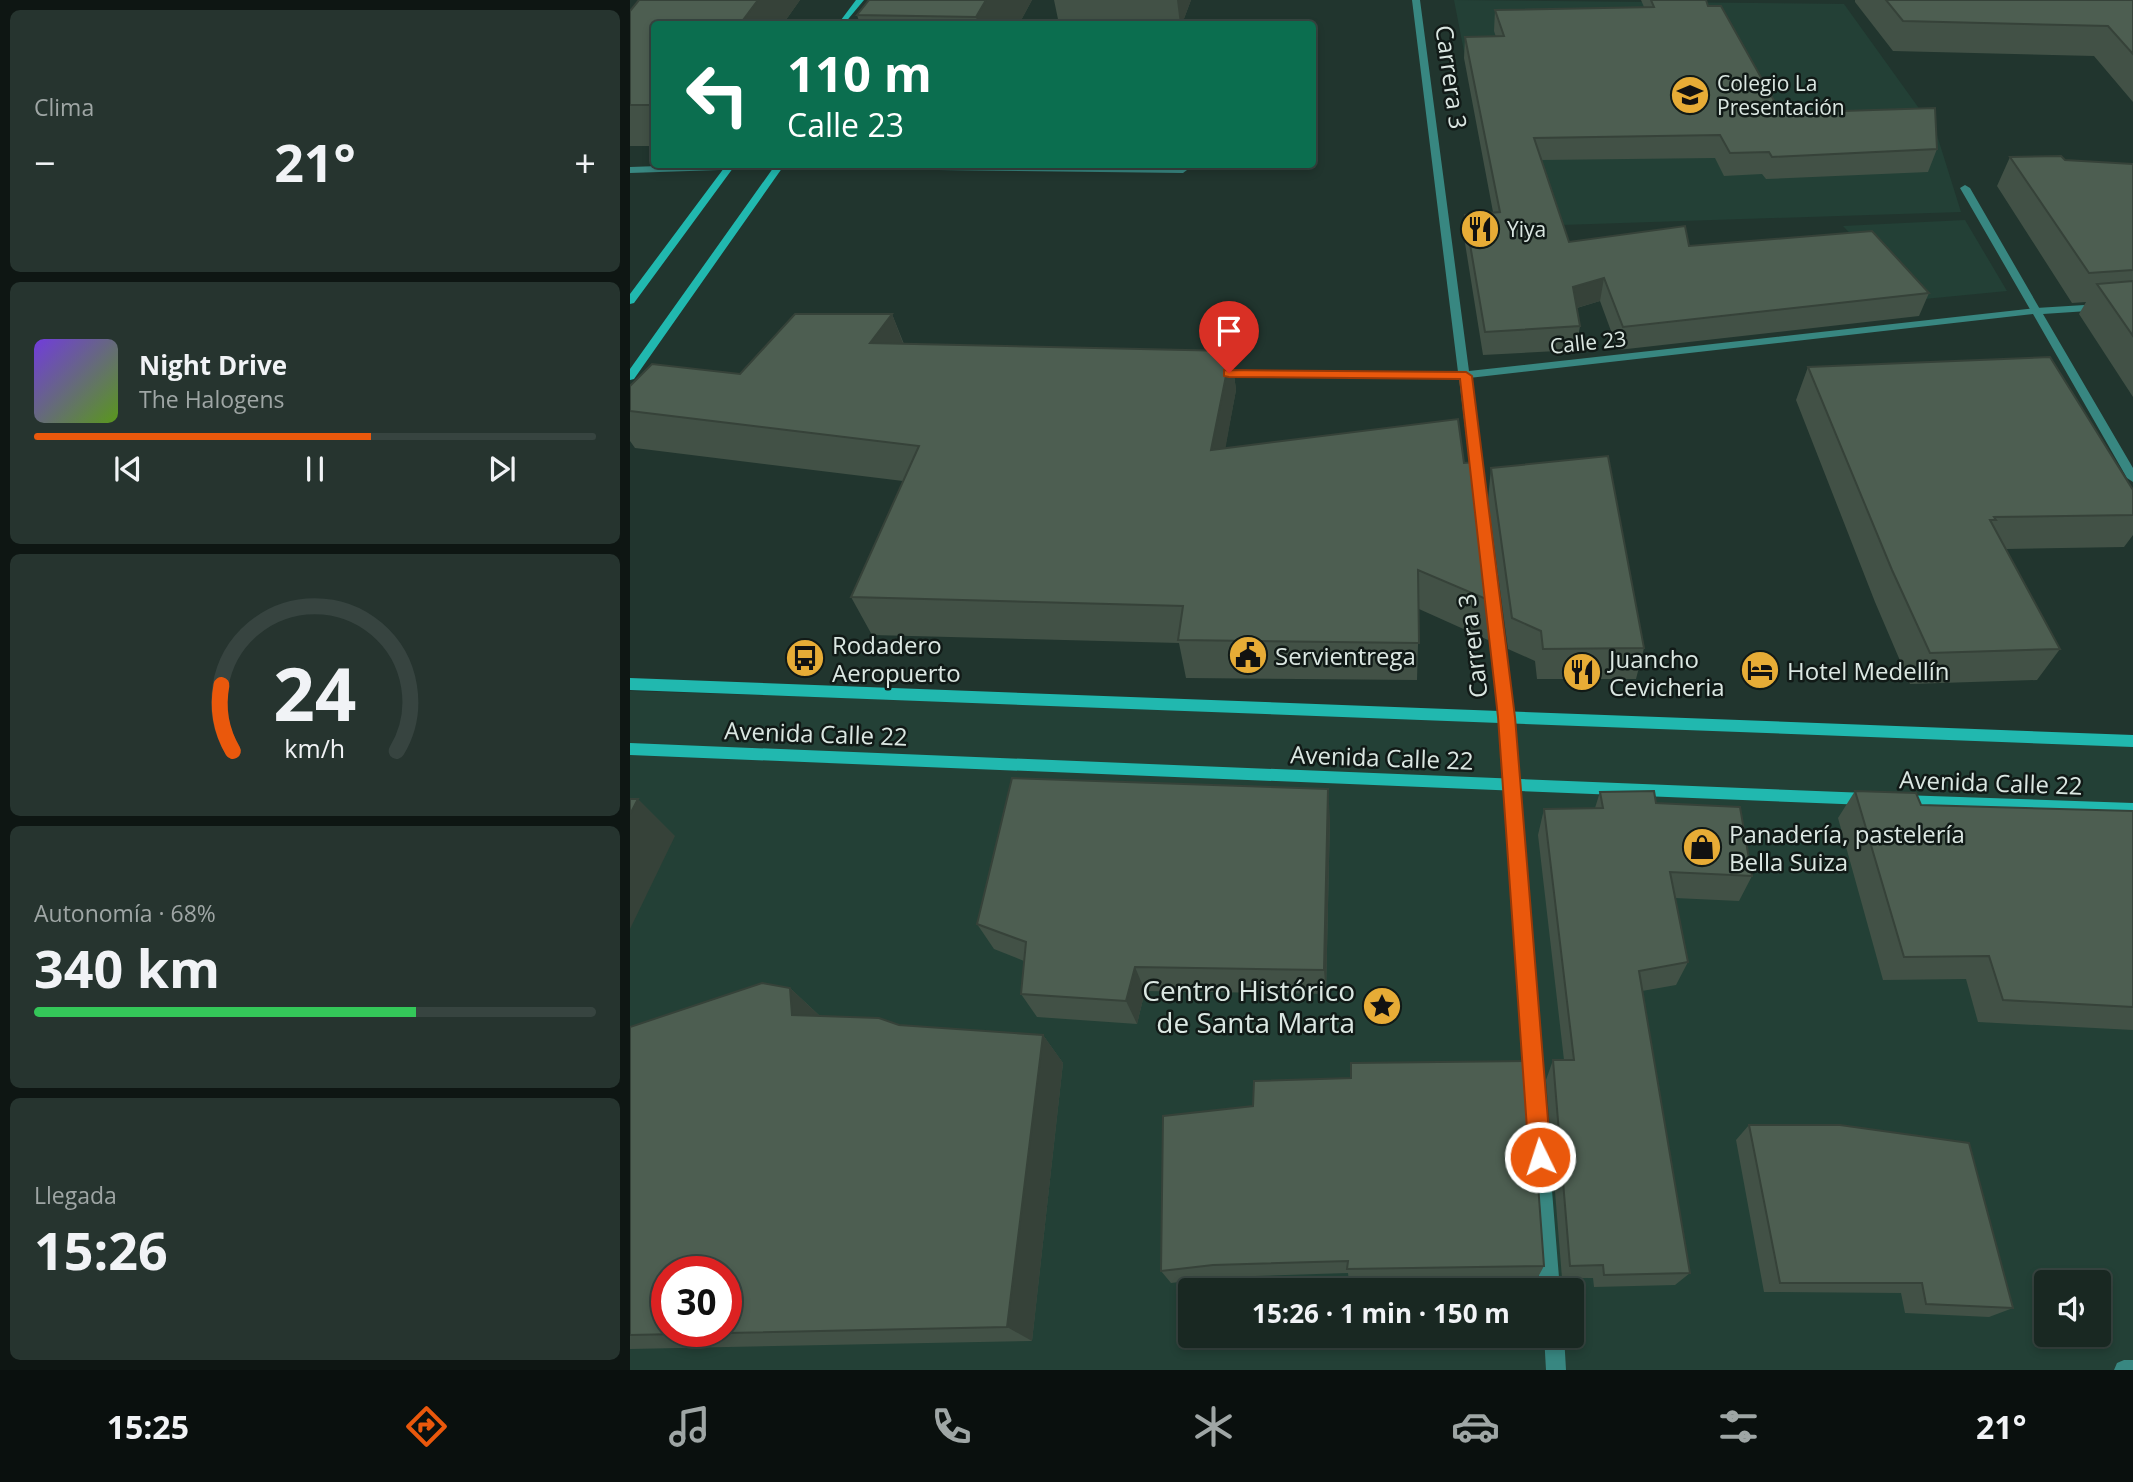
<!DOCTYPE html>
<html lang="es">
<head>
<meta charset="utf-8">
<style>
  :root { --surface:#192822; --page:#26342f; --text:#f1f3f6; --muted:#9fa6a5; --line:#374440; --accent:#ea580c }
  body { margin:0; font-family:"Open Sans",sans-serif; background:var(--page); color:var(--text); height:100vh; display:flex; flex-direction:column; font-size:26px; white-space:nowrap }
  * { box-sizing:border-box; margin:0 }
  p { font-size:23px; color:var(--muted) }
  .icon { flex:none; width:38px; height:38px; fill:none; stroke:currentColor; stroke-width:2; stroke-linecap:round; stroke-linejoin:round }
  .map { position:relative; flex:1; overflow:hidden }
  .sheet { display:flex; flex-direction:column; gap:10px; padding:10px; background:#0e1613; width:630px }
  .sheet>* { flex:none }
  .guide { position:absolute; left:21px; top:21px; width:665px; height:147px; border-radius:7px; box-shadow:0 4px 10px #0003,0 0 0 2px var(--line); background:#0b6e4f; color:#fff; overflow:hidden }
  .buttons { position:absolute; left:1404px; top:1270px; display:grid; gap:14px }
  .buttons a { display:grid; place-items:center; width:77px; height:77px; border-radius:7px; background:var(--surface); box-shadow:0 4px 10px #0003,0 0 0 2px var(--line); font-size:35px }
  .speed { position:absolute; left:21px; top:1256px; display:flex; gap:14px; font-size:35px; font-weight:700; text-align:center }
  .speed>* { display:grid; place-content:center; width:91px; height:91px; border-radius:50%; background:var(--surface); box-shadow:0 4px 10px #0003,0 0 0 2px var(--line); line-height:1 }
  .speed .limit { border:10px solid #d22; background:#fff; color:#111 }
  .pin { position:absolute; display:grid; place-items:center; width:60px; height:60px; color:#fff; margin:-72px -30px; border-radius:50% 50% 50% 0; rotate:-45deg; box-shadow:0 0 7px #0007 }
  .pin .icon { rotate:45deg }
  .me { position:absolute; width:77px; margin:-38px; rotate:356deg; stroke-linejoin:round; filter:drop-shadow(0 0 5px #0008) }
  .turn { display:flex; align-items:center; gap:24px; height:147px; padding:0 21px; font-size:32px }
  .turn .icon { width:91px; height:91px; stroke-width:2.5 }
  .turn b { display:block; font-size:49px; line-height:60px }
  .big { font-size:52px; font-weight:700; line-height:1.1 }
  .sheet .widget { flex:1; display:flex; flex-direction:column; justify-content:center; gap:10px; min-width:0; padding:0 24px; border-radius:10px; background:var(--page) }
  .sheet .dial { align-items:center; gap:0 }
  .dial svg { height:182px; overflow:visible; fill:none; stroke:var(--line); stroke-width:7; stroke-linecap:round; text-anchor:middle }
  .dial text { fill:var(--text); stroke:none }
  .song { display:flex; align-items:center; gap:21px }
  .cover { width:84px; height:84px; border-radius:10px; background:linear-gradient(135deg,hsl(260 70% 55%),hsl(90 70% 35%)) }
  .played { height:7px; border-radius:4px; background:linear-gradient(90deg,var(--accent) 60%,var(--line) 60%) }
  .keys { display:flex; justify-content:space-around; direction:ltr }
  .heat { display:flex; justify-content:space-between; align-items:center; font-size:38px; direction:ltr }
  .charge { height:10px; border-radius:5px; background:linear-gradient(90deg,#34c759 68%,var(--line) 0) }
  .trip { position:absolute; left:548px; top:1278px; width:406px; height:70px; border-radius:7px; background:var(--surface); box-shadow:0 4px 10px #0003,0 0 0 2px var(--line); font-weight:700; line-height:70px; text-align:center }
  .tab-bar { display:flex; height:112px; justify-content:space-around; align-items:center; background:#0a100e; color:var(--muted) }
  .tab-bar .icon { width:49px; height:49px }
  .tab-bar .active { color:var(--accent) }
  .tab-bar b { font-size:32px; color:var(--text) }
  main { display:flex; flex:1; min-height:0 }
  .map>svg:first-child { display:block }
  .built { fill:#234036; fill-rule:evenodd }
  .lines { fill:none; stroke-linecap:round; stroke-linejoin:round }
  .lane { fill:#388781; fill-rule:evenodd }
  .street { fill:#388781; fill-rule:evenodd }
  .secondary { fill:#21b8af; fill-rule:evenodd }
  .wall { fill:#425146 }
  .shaded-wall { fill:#364239 }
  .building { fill:#4d5e51; stroke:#364239; stroke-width:2; fill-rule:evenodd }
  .route { fill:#ea580c; stroke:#983908; stroke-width:2 }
  .labels { text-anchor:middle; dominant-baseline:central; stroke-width:5; stroke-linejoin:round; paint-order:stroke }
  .far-poi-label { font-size:21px; fill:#dbe7e2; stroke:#111a17; text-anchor:start }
  .far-street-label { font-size:21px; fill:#dbe7e2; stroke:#111a17 }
  .street-label { font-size:24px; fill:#dbe7e2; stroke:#111a17 }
  .poi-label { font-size:24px; fill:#dbe7e2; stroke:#111a17; text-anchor:start }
  .near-poi-label { font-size:28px; fill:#dbe7e2; stroke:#111a17; text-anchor:end }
</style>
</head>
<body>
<main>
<section class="sheet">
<div class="widget"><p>Clima</p>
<div class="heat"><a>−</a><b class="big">21°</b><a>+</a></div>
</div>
<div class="widget">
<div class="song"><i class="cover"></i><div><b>Night Drive</b><p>The Halogens</p></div></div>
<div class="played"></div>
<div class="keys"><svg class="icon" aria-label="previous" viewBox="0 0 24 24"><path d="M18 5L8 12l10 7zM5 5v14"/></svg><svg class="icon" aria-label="pause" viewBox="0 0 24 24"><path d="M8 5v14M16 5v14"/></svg><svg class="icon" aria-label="next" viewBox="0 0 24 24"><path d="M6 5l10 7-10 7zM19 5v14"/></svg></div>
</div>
<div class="widget dial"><svg viewBox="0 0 100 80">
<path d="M14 69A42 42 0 1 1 86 69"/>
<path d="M14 69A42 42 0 0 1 9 40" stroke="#ea580c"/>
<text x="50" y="56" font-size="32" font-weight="700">24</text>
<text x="50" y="72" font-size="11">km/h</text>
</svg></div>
<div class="widget"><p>Autonomía · 68%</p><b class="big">340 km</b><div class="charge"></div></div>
<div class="widget"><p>Llegada</p><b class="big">15:26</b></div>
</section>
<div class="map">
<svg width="1503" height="1370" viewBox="0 0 1503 1370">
  <rect width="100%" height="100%" fill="#21352e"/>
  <path class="built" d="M 824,0 L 1214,4 L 1306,132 L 1331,212 L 868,227 Z
    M 1335,220 L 1377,291 L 1284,300 L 1213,226 Z
    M 0,691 L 1503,739 L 1503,1370 L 0,1370 ZM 37,1272 L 96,1272 L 96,1332 L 37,1332 ZM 1416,1283 L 1468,1283 L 1468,1335 L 1416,1335 ZM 560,1290 L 942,1290 L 942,1335 L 560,1335 Z"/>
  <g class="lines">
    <path class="lane" d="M 324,164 L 553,167 L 557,170 L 553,173 L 151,168 L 147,165 Z
      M 1335,185 L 1340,188 L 1411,311 L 1410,313 L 1406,314 L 1401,311 L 1330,188 Z"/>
    <path class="street" d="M 782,0 L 790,0 L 839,371 L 1406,308 L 1503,302 L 1503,308 L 1413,314 L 1503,468 L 1503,482 L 1497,478 L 1403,314 L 839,378 L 884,717 L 930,1290 L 910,1290 L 870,717 L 829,378 L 588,376 L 583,373 L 588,370 L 828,372 Z
      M 86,164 L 155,165 L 151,168 L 0,173 L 0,167 Z
      M 914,1335 L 934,1335 L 936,1370 L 916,1370 Z
      M 1494,1360 L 1503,1360 L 1503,1370 L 1484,1370 L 1487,1363 Z"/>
    <path class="secondary" d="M 226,0 L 234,0 L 214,24 L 208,24 Z
      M 97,164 L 106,164 L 4,303 L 0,304 L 0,294 Z
      M 146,164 L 155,164 L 4,379 L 0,380 L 0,369 Z
      M 0,678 L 1503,735 L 1503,747 L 0,690 Z
      M 0,743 L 1237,793 L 1242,794 L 1245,799 L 1242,804 L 1237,805 L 0,755 Z
      M 1271,795 L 1503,803 L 1503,817 L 1271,807 L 1266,806 L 1263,801 L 1266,796 Z"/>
  </g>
  <path class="wall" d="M 9,0 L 170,0 L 153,24 L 24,24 L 24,146 L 0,146 L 0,11 Z
    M 239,0 L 402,0 L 389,24 L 230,24 L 227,15 Z
    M 424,0 L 561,0 L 552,24 L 429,24 Z
    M 1011,0 L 1076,0 L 1078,6 L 1151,113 L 1307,149 L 1298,172 L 1136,179 L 1132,174 L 1094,176 L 1085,158 L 912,160 L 939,242 L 1059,246 L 1299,293 L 1289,316 L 988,350 L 970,301 L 947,308 L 950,326 L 946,350 L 853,355 L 834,237 L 835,215 L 863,212 L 834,58 L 835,37 L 866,37 L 864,31 L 865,10 L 1014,7 Z
    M 1225,0 L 1503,0 L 1503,102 L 1464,56 L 1263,51 L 1225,2 Z
    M 1380,157 L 1503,164 L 1503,397 L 1449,314 L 1456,302 L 1442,303 L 1367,186 Z
    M 262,314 L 274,344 L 601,351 L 606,390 L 595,448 L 834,463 L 863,602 L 858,640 L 789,609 L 787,680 L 556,678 L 549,643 L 242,635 L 221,597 L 273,481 L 5,448 L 0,441 L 0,386 L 110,374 Z
    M 1178,367 L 1503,490 L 1503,535 L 1494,547 L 1376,549 L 1430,649 L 1407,680 L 1280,684 L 1245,602 L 1166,400 Z
    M 861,468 L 1014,648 L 1006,679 L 907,679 L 905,661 L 878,649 L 858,500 Z
    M 1225,791 L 1291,805 L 1503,811 L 1503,1030 L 1348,1022 L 1336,979 L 1253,980 L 1208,818 Z
    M 970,792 L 1026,803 L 1122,876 L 1109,901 L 1045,898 L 1058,962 L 1046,985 L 1012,991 L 1060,1273 L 1045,1285 L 964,1287 L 963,1278 L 932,1278 L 916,1080 L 923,1060 L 934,1060 L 908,835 L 914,809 L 965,808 Z
    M 700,818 L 696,994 L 515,991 L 507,1024 L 407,1017 L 391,994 L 394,961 L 364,949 L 347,924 Z
    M 160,988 L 190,1016 L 269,1025 L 413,1035 L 433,1063 L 402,1341 L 0,1349 L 0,1027 Z
    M 533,1116 L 914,1266 L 907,1279 L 719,1281 L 718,1273 L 590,1277 L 541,1283 L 531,1271 Z
    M 1119,1125 L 1383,1308 L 1359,1317 L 1275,1313 L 1271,1293 L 1134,1292 L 1106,1140 Z"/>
  <path class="shaded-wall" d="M 128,0 L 170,0 L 153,24 L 110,24 Z
    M 356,0 L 402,0 L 389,24 L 348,24 L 346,17 Z
    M 547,0 L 561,0 L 552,24 L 550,24 Z
    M 974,278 L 970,301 L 939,310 L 943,287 Z
    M 262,314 L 277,354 L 240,343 Z
    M 601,351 L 606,390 L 588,489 L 581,450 Z
    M 698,789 L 700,818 L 696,994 L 694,970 Z
    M 8,799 L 45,836 L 0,929 L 0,814 Z
    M 505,967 L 515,991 L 507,1024 L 496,1001 Z
    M 160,988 L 193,1019 L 162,1015 Z
    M 413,1035 L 433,1063 L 402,1341 L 377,1327 Z"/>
  <path class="building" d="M 9,0 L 128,0 L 110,24 L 24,24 L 24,105 L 0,105 L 0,11 Z
    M 239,0 L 356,0 L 346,17 L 227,15 Z
    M 1021,0 L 1076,0 L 1078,6 L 1091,6 L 1151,113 L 1305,108 L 1307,149 L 1142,157 L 1139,152 L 1100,153 L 1090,135 L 904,138 L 939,242 L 1055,226 L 1059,246 L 1242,231 L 1299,293 L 993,327 L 974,278 L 943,287 L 950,326 L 855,332 L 835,215 L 870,212 L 835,37 L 874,36 L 865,10 L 1024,7 Z
    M 1256,0 L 1503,0 L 1503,54 L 1478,26 L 1273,21 Z
    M 1431,156 L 1435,160 L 1503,164 L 1503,270 L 1459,273 L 1380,157 Z
    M 1503,281 L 1503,336 L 1467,284 Z
    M 165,314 L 262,314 L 240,343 L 601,351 L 581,450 L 828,419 L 834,463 L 845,462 L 863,602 L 788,570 L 789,643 L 548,640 L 553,606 L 221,597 L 289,446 L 0,411 L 0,386 L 22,364 L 110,374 Z
    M 1420,357 L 1503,490 L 1503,515 L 1364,517 L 1366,520 L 1360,520 L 1430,649 L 1300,653 L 1262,570 L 1178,367 Z
    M 978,456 L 1014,648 L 913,649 L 911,631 L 882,618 L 861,468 Z
    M 382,778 L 698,789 L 694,970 L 505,967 L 496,1001 L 391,994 L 396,942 L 347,924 Z
    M 1024,791 L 1026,803 L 1110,807 L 1122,876 L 1040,872 L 1058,962 L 1009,971 L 1060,1273 L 974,1275 L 973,1265 L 940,1266 L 923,1060 L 944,1060 L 914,809 L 973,808 L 970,792 Z
    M 1225,791 L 1286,793 L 1291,805 L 1503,811 L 1503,1007 L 1373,1000 L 1359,956 L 1274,957 Z
    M 0,799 L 8,799 L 0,814 Z
    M 132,983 L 160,988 L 162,1015 L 249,1018 L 269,1025 L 413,1035 L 377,1327 L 0,1335 L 0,1027 ZM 37,1272 L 96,1272 L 96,1332 L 37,1332 Z
    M 899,1061 L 914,1266 L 717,1269 L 718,1261 L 583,1265 L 531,1271 L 533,1116 L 623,1106 L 624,1081 L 721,1078 L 721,1063 Z
    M 1119,1125 L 1210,1125 L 1339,1143 L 1383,1308 L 1296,1304 L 1292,1283 L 1150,1283 Z"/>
  <path class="route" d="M 594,370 L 836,372 L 842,376 L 885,717 L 921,1157 L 918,1164 L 910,1168 L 902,1164 L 899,1157 L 868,717 L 830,379 L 599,377 L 594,376 Z"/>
  <defs>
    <g id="school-disc" transform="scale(2.0125)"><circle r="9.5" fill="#e7ac36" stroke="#111a17"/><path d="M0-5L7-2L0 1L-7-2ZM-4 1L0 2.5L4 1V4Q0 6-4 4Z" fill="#111"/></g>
    <g id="restaurant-disc" transform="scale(2.0125)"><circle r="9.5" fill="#e7ac36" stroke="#111a17"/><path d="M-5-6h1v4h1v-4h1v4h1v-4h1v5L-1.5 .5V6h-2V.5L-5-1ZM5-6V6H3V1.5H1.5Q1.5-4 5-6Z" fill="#111"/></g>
    <g id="civic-disc" transform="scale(2.0125)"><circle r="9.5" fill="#e7ac36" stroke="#111a17"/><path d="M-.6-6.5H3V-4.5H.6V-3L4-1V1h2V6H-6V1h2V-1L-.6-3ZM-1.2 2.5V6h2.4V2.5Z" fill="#111"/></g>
    <g id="bus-disc" transform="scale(2.0125)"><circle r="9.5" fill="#e7ac36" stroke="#111a17"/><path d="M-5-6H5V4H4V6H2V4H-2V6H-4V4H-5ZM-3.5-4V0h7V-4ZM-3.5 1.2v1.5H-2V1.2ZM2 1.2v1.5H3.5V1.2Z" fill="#111"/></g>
    <g id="hotel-disc" transform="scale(2.0125)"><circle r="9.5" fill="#e7ac36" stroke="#111a17"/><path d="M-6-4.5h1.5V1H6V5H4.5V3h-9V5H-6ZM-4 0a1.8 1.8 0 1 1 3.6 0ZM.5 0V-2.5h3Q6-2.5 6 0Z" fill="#111"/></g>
    <g id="shop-disc" transform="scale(2.0125)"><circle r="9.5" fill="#e7ac36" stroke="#111a17"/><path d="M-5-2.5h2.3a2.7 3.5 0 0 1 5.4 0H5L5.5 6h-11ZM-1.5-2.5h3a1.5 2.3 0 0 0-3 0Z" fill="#111"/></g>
    <g id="sight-disc" transform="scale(2.0125)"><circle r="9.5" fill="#e7ac36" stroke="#111a17"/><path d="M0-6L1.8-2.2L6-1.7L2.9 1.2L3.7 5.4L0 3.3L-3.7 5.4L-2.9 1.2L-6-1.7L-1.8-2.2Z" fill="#111"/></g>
  </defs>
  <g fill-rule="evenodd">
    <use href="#school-disc" x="1060" y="95"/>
    <use href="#restaurant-disc" x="850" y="229"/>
    <use href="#civic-disc" x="618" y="655"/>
    <use href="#bus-disc" x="175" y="658"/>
    <use href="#hotel-disc" x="1130" y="670"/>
    <use href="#restaurant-disc" x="952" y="672"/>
    <use href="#shop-disc" x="1072" y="847"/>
    <use href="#sight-disc" x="752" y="1006"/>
  </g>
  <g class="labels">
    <g class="far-poi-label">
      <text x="1087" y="83">Colegio La<tspan x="1087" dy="24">Presentación</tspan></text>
      <text x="877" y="229">Yiya</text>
    </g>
    <g class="far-street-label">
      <text transform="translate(958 342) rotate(-6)">Calle 23</text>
    </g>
    <g class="street-label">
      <text transform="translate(822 77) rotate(82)">Carrera 3</text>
      <text transform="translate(842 646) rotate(-97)">Carrera 3</text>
      <text transform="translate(186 733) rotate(2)">Avenida Calle 22</text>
      <text transform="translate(752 757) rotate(2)">Avenida Calle 22</text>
      <text transform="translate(1361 782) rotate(2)">Avenida Calle 22</text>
    </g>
    <g class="poi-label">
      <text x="202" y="644">Rodadero<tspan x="202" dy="28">Aeropuerto</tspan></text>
      <text x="645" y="655">Servientrega</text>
      <text x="979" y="658">Juancho<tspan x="979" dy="28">Cevicheria</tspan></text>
      <text x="1157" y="670">Hotel Medellín</text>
      <text x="1099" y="833">Panadería, pastelería<tspan x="1099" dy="28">Bella Suiza</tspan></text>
    </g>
    <g class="near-poi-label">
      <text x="725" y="990">Centro Histórico<tspan x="725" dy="32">de Santa Marta</tspan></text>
    </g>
  </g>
</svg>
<div class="buttons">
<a><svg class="icon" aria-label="sound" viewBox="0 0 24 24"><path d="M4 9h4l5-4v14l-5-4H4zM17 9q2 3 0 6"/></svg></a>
</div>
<div class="speed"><div class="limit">30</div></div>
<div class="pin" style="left:599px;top:373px;background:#d93025"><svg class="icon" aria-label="arrive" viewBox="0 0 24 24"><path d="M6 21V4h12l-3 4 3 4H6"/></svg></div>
<svg class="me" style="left:910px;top:1157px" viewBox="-20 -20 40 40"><circle r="17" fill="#ea580c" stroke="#fff" stroke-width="3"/><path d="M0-11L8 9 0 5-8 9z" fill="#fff"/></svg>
<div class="trip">15:26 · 1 min · 150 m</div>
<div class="guide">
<div class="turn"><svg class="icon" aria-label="left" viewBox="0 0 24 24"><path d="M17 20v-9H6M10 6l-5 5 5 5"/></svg><div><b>110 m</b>Calle 23</div></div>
</div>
</div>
</main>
<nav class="tab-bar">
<b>15:25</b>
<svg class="icon active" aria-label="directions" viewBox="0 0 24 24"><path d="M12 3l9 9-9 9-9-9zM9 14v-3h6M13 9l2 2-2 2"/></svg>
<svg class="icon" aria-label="music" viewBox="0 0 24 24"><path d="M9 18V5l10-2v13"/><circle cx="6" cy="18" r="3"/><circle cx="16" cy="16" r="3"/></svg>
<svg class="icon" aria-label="phone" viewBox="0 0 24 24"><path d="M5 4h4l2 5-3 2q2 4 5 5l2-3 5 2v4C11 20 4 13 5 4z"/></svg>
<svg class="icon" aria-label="climate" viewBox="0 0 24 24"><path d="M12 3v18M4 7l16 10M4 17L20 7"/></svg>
<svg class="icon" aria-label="car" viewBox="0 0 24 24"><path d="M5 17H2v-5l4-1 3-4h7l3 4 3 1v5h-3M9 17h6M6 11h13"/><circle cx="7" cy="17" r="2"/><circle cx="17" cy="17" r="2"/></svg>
<svg class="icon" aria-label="filters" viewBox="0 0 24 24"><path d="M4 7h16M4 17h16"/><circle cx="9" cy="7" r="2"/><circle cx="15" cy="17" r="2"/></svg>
<b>21°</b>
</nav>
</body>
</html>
